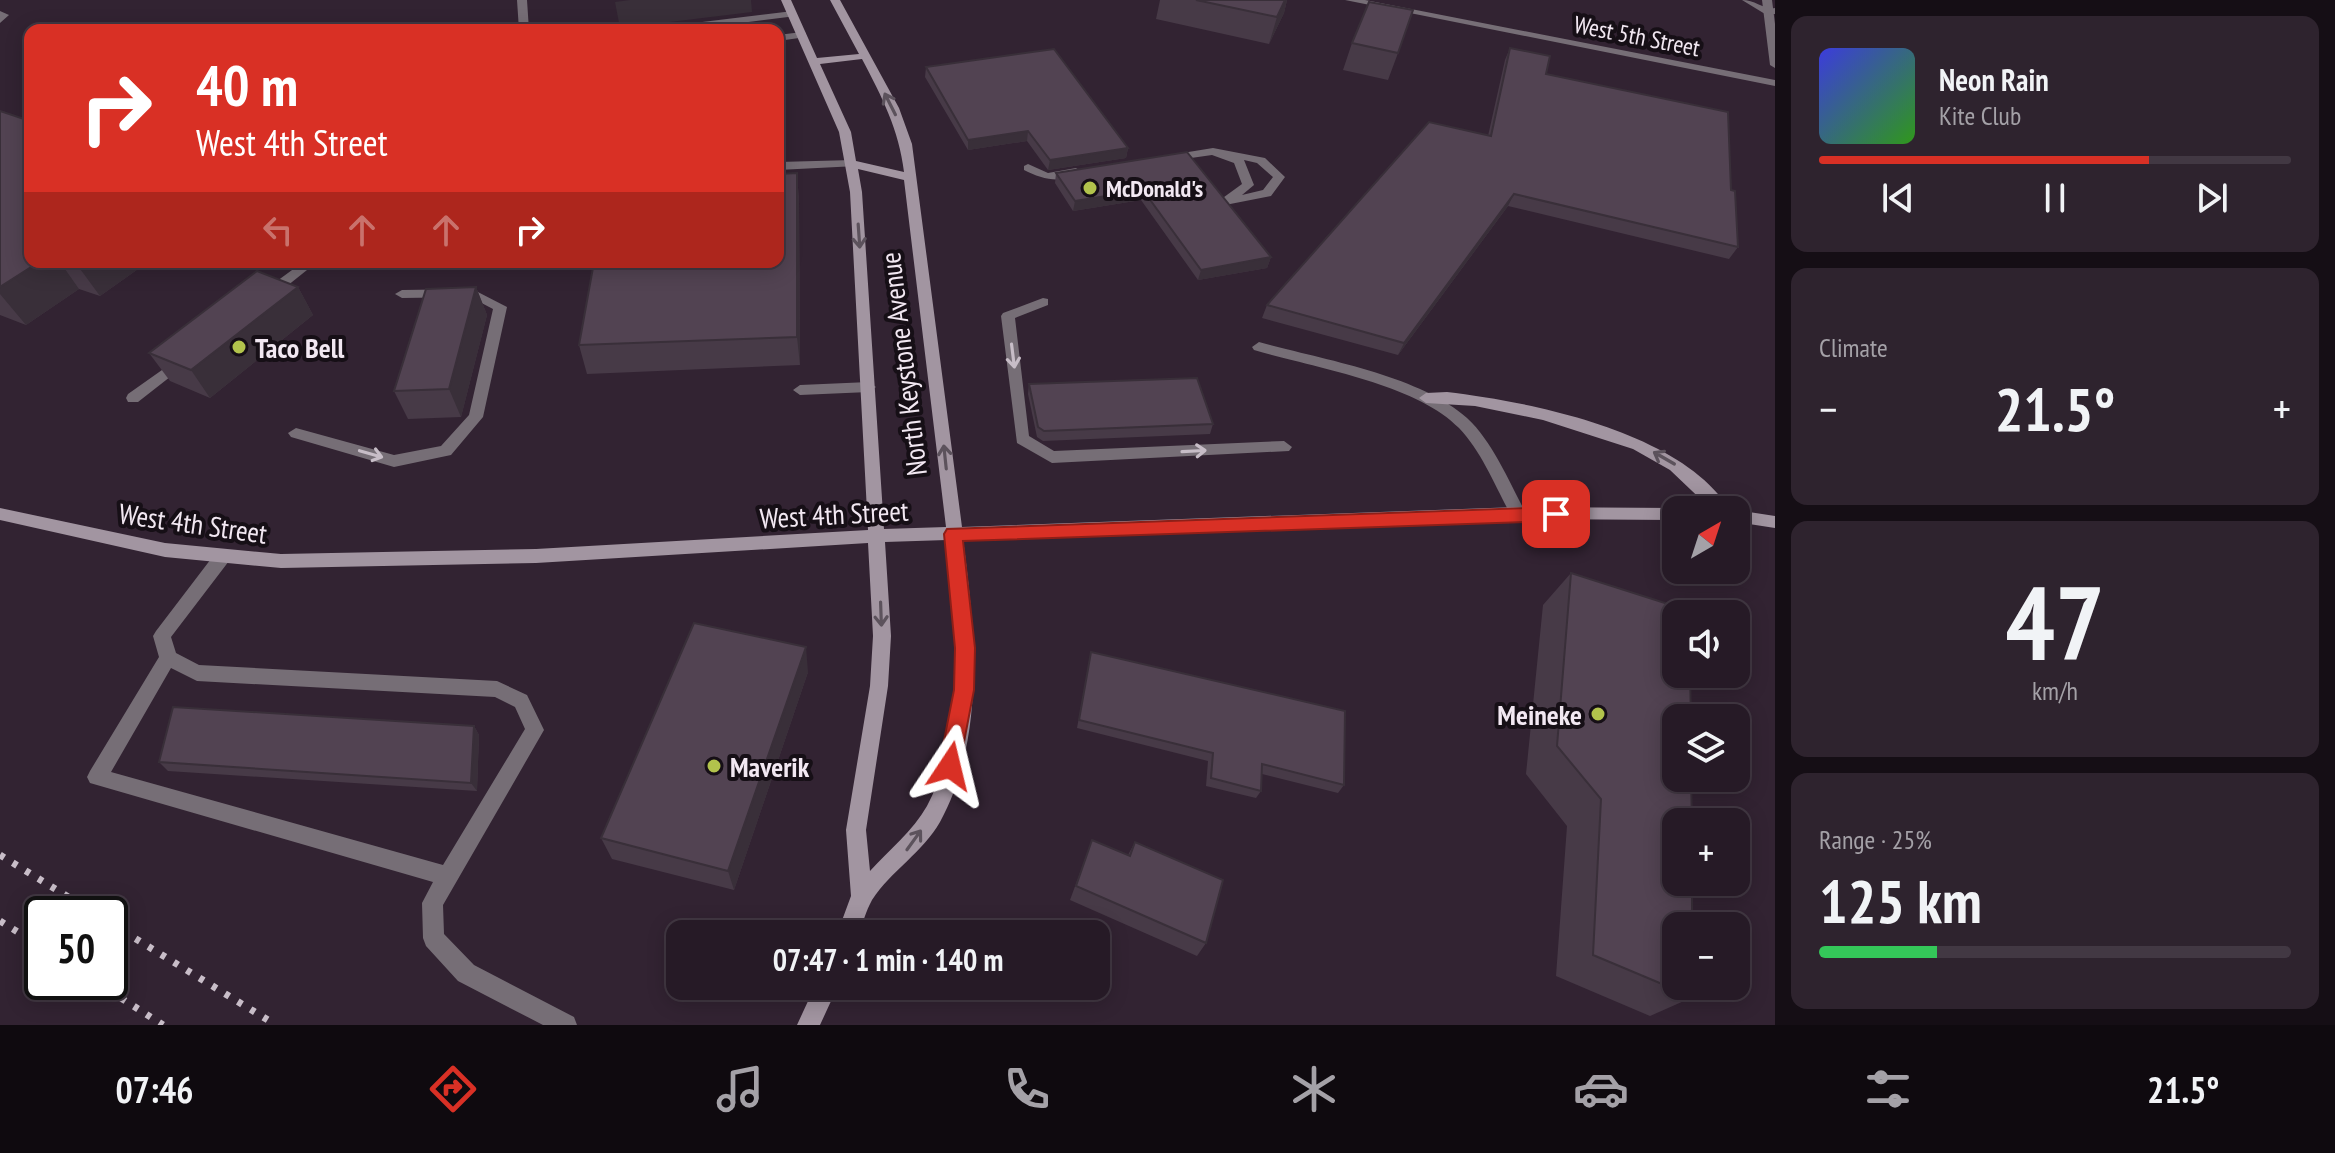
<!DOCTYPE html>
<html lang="en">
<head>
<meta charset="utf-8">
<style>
  :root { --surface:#261a26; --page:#2e232e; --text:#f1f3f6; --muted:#a4a1a7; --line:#423843; --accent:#d93025 }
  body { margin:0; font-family:"PT Sans Narrow",sans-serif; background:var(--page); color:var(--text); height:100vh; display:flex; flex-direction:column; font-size:30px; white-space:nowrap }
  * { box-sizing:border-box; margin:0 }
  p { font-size:26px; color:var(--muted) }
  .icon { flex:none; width:44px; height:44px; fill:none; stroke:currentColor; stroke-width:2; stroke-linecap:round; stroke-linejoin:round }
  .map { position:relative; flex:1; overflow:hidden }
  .drawer { display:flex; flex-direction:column; gap:16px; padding:16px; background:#150e15; width:560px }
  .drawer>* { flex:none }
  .top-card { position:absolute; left:24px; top:24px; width:760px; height:244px; border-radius:16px; box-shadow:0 4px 20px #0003,0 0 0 2px var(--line); background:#d93025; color:#fff; overflow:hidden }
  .needle { width:52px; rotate:39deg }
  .tools { position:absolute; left:1662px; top:496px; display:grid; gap:16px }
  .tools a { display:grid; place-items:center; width:88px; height:88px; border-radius:16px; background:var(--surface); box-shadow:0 4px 20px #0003,0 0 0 2px var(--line); font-size:40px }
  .speed { position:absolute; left:24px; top:896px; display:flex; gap:16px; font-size:40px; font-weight:700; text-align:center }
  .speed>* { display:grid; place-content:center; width:104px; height:104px; border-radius:50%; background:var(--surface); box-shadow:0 4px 20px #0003,0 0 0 2px var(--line); line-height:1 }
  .speed .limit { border:4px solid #111; border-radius:12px; background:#fff; color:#111 }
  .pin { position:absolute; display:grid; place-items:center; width:68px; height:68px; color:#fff; margin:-34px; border-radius:16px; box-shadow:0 4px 12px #0006 }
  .me { position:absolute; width:88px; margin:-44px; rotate:10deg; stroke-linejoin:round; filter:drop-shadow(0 0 6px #0008) }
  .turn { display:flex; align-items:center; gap:28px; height:168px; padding:0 40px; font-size:36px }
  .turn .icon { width:104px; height:104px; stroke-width:2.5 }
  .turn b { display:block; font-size:56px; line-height:68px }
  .lanes { display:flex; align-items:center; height:76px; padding:0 40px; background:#0003; justify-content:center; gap:40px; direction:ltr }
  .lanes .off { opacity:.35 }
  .big { font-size:60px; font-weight:600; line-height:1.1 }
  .drawer .widget { flex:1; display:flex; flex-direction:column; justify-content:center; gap:12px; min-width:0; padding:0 28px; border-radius:16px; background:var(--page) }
  .drawer .dial { align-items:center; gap:0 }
  .dial b { font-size:104px; line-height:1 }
  .song { display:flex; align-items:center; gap:24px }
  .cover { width:96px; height:96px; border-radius:12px; background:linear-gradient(135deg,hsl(240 70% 55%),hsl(110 70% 35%)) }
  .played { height:8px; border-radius:4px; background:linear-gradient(90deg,var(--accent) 70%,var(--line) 70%) }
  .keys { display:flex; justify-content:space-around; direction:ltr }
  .heat { display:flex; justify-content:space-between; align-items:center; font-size:44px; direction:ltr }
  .charge { height:12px; border-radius:6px; background:linear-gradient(90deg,#34c759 25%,var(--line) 0) }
  .trip { position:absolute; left:666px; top:920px; width:444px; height:80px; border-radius:16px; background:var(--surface); box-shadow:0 4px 20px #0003,0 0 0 2px var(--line); font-weight:600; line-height:80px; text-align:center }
  .tab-bar { display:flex; height:128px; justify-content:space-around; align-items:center; background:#0f0a0f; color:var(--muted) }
  .tab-bar .icon { width:56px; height:56px }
  .tab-bar .selected { color:var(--accent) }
  .tab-bar b { font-size:36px; color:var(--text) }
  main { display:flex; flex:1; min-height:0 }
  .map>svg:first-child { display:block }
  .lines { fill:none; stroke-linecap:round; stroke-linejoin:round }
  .service { fill:#766e76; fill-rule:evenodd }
  .minor { fill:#766e76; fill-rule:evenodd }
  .tertiary { fill:#766e76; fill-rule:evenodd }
  .secondary { fill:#a295a1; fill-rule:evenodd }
  .rail { stroke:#c8bdc8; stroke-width:7; stroke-dasharray:5 10; stroke-linecap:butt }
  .wall { fill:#473a47 }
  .shaded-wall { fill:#392f39 }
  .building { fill:#524352; stroke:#392f39; stroke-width:2 }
  .oneway { stroke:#5c525c }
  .oneway2 { stroke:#c7bdc7 }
  .route { fill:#d93025; stroke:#8d1f18; stroke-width:2 }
  .poi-dot { fill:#b2c34c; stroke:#160f16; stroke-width:3 }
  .labels { text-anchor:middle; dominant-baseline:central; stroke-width:8; stroke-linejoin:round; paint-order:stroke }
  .far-street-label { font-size:24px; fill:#f2e8f2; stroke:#160f16 }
  .far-poi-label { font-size:24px; font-weight:bold; fill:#f2e8f2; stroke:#160f16; text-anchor:start }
  .poi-label { font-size:28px; font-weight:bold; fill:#f2e8f2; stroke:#160f16; text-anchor:start }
  .street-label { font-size:28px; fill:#f2e8f2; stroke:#160f16 }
</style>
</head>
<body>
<main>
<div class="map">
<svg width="1775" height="1025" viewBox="0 0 1775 1025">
  <rect width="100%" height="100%" fill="#322332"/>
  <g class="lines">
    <path class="service" d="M 517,0 L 527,0 L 529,30 L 519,30 Z
      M 0,11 L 9,15 L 0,23 Z
      M 793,11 L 796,12 L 796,16 L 686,30 L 656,30 L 661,27 Z
      M 802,32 L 806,33 L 806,37 L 778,41 L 778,35 Z
      M 1213,148 L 1265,158 L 1285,177 L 1271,196 L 1220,206 L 1220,200 L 1242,184 L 1234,163 L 1212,155 L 1170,161 L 1164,158 L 1170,155 ZM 1244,160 L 1257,163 L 1273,177 L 1263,190 L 1242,195 L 1254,185 Z
      M 853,160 L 859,164 L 857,166 L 778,170 L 778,162 Z
      M 1028,164 L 1048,173 L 1076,168 L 1082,172 C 1063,184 1043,180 1024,170 L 1024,166 Z
      M 303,262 L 317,262 L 272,298 L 262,298 L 262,292 Z
      M 390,262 L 416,262 L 418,265 L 412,269 L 391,265 Z
      M 472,289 L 507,307 L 483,417 L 451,455 L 394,467 L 291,437 L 288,433 L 296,428 L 394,455 L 441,446 L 469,415 L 493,309 L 470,297 L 402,298 L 395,294 L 402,290 Z
      M 1043,298 L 1048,299 L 1048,305 L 1015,318 L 1029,436 L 1054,451 L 1284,441 L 1292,447 L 1289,451 L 1052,463 L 1017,443 L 1001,316 L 1003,313 Z
      M 179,358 L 186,363 L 184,366 L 138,402 L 128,402 L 126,398 L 128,394 Z
      M 869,382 L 876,387 L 869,392 L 800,395 L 793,390 L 800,385 Z
      M 223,549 L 229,551 L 231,556 L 229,561 L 171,637 L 176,653 L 199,665 L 497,681 L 527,695 L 544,730 L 443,905 L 444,934 L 474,965 L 574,1017 L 577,1025 L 543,1025 L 458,981 L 426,946 L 423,938 L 422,903 L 433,882 L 90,783 L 87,777 L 90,771 L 159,657 L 153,636 L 156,631 L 217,551 ZM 171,668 L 197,681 L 495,697 L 515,707 L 525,729 L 443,865 L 111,772 Z"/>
    <path class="minor" d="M 1742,0 C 1755,0 1765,10 1775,8 L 1775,14 L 1765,14 Z
      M 1259,342 C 1320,359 1420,375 1467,418 C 1493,442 1509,482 1526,513 L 1524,517 L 1512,517 C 1496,488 1482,452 1459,428 C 1417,384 1312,367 1254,350 L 1252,347 Z"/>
    <path class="tertiary" d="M 1345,0 L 1365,0 L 1775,80 L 1775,86 Z
      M 1762,0 L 1772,0 L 1775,24 L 1775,68 L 1770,65 Z"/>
    <path class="secondary" d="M 781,0 L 791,0 L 817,58 L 859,54 L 830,0 L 840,0 L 899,108 L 912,144 L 962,527 L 1518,507 L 1676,508 L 1682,510 L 1676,510 L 1676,520 L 1518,519 L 963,539 C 975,630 986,738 940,822 C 923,852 891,871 872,900 C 866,911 863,922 859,934 L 837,934 L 851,896 L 846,830 L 870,686 L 873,636 L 868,543 L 536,563 L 281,568 L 165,557 L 0,520 L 0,508 L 165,543 L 281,554 L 536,549 L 868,530 L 850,192 L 839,132 ZM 862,59 C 882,97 899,130 904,172 L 856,161 L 851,132 L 820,64 ZM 858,169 L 904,180 L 946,527 L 884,529 L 862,192 ZM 947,540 C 957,621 967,732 927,806 C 913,831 889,850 870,871 L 866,830 L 888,686 L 891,636 L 885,542 Z
      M 1447,392 C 1532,402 1682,432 1730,510 L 1712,510 L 1670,470 L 1633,449 L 1543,420 L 1475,406 L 1426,403 L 1419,398 L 1426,393 Z
      M 1735,510 L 1736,510 L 1775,516 L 1775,528 L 1736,522 Z
      M 815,986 L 838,986 L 820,1025 L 797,1025 Z"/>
    <path class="rail" d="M 0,855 L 96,914
      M 0,921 L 42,947
      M 110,923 L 276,1025
      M 96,982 L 163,1025"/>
  </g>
  <path class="wall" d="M 1160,0 L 1287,0 L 1284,13 L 1269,44 L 1156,19 Z
    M 1352,43 L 1398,53 L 1388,80 L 1343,70 Z
    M 1510,48 L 1546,74 L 1731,190 L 1738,247 L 1729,259 L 1508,206 L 1398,355 L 1262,318 L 1267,305 L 1488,136 L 1505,60 Z
    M 926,67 L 1128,148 L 1126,158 L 1048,170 L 1027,141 L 968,150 L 925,77 Z
    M 0,111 L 30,262 L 148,262 L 100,296 L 79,289 L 26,325 L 0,315 Z
    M 1187,152 L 1271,257 L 1267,268 L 1198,280 L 1141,200 L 1073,211 L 1055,183 L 1056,173 Z
    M 797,173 L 799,202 L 800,365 L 587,374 L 579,345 L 778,262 Z
    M 298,287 L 313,315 L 210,398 L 170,381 L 149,353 Z
    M 476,287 L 487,315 L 461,417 L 408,419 L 394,391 Z
    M 1029,384 L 1213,424 L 1210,434 L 1043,441 L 1037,437 L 1028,394 Z
    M 1571,573 L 1693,997 L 1650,1016 L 1556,976 L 1567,826 L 1526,774 L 1543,605 Z
    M 1091,652 L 1344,785 L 1338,793 L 1262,774 L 1261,791 L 1256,798 L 1206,786 L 1208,761 L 1077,728 Z
    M 808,672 L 734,890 L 612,859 L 601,838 Z
    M 474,726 L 479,735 L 477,791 L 168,771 L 159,762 Z
    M 1092,840 L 1128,855 L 1135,842 L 1206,943 L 1197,956 L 1070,900 Z"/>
  <path class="shaded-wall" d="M 630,0 L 751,0 L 752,12 L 620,28 L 615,2 Z
    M 1285,0 L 1287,0 L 1284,13 L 1269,44 L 1277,17 Z
    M 1028,131 L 1027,141 L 968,150 L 968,140 Z
    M 1128,148 L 1126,158 L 1048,170 L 1050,160 Z
    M 797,173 L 799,202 L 800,365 L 797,337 Z
    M 1143,190 L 1141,200 L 1073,211 L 1075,201 Z
    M 1514,194 L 1508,206 L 1398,355 L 1404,343 Z
    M 1271,257 L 1267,268 L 1198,280 L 1201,270 Z
    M 39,262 L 60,262 L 79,289 L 26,325 L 0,294 L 0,287 Z
    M 75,262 L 148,262 L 100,296 Z
    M 298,287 L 313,315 L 210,398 L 191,370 Z
    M 476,287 L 487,315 L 461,417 L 449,389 Z
    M 806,647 L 808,672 L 734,890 L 728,871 Z
    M 474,726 L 479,735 L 477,791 L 471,783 Z"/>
  <path class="building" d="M 1196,0 L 1285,0 L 1277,17 Z
    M 1369,2 L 1413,10 L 1398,53 L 1352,43 Z
    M 1510,48 L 1550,56 L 1546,74 L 1728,112 L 1731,190 L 1735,191 L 1738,247 L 1514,194 L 1404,343 L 1267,305 L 1429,122 L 1491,136 Z
    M 1054,49 L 1128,148 L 1050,160 L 1028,131 L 968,140 L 926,67 Z
    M 0,111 L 30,121 L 30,262 L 39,262 L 0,287 Z
    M 1187,152 L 1271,257 L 1201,270 L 1143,190 L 1075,201 L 1056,173 Z
    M 797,173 L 797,337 L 579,345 L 594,262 L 778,262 L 778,174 Z
    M 257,271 L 298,287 L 191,370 L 149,353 Z
    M 476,287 L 449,389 L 394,391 L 426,289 Z
    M 1197,378 L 1213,424 L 1044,431 L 1038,427 L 1029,384 Z
    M 1571,573 L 1690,611 L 1690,614 L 1676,614 L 1676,674 L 1690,674 L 1691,718 L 1676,718 L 1676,778 L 1691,778 L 1692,822 L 1676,822 L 1676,882 L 1692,882 L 1692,926 L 1676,926 L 1676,986 L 1693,986 L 1693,997 L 1593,955 L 1601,799 L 1557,746 Z
    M 694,623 L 806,647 L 728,871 L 601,838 Z
    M 1091,652 L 1345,711 L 1344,785 L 1262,764 L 1261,791 L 1211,778 L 1213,753 L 1079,720 Z
    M 173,707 L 474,726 L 471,783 L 159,762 Z
    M 1092,840 L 1130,856 L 1135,842 L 1223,880 L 1206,943 L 1076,886 Z"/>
  <defs><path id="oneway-shaft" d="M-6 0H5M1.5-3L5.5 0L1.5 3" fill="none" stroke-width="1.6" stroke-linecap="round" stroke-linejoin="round" transform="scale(2)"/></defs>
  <g class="oneway">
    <use href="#oneway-shaft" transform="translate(890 104) rotate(-117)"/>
    <use href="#oneway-shaft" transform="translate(859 236) rotate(86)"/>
    <use href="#oneway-shaft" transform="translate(945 457) rotate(-96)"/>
    <use href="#oneway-shaft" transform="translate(1664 458) rotate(-150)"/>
    <use href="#oneway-shaft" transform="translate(881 614) rotate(88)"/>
    <use href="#oneway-shaft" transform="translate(914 840) rotate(-54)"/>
  </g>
  <g class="oneway2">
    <use href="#oneway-shaft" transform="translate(1013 356) rotate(83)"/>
    <use href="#oneway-shaft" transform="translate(1194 451) rotate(-3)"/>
    <use href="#oneway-shaft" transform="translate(371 454) rotate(16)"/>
  </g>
  <path class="route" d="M 1556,507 L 1565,514 L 1556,521 L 963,541 L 975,648 L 974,690 L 958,773 L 950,776 L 943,773 L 939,766 L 954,690 L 955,648 L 944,534 L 947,529 Z"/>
  <g class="poi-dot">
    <circle cx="1090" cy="188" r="8"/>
    <circle cx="239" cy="347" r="8"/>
    <circle cx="1598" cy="714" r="8"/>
    <circle cx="714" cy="766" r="8"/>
  </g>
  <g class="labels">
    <g class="far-street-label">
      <text transform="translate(1637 36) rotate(11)">West 5th Street</text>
    </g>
    <g class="far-poi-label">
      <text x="1106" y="188">McDonald's</text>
    </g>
    <g class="poi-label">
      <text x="255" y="347">Taco Bell</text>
      <text x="1582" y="714" text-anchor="end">Meineke</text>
      <text x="730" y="766">Maverik</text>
    </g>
    <g class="street-label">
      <text transform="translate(903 364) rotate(-97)">North Keystone Avenue</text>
      <text transform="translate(834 514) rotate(-3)">West 4th Street</text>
      <text transform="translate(193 523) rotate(8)">West 4th Street</text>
    </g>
  </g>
</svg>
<div class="tools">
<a><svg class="needle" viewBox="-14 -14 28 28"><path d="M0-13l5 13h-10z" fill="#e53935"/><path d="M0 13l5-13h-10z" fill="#a4a1a7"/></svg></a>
<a><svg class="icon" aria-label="sound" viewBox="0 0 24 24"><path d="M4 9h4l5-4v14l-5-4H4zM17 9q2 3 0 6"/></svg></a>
<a><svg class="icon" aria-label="layers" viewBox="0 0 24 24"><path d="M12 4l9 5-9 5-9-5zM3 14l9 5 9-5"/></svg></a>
<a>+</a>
<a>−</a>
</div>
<div class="speed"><div class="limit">50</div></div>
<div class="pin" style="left:1556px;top:514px;background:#d93025"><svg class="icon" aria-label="arrive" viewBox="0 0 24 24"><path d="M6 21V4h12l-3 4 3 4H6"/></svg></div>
<svg class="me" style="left:950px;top:766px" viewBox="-20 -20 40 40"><path d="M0-17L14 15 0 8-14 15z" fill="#d93025" stroke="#fff" stroke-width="4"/></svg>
<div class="trip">07:47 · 1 min · 140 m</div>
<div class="top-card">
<div class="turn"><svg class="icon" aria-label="right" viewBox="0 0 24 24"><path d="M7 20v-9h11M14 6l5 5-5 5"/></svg><div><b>40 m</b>West 4th Street</div></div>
<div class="lanes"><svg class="icon off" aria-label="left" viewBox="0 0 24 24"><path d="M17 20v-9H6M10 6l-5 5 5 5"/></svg><svg class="icon off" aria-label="ahead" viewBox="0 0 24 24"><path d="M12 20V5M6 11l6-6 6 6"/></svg><svg class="icon off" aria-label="ahead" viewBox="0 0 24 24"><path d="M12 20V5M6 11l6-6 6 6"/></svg><svg class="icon" aria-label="right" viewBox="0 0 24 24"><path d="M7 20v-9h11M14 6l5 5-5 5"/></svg></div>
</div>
</div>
<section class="drawer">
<div class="widget">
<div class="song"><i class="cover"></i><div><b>Neon Rain</b><p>Kite Club</p></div></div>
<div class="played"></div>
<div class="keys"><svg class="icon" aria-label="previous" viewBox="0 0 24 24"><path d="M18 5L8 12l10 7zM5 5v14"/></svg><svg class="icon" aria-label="pause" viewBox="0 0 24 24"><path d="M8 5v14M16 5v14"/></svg><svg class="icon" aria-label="next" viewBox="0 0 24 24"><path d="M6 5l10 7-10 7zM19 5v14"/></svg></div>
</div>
<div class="widget"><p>Climate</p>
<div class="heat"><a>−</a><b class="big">21.5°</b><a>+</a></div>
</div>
<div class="widget dial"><b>47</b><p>km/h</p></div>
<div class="widget"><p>Range · 25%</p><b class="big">125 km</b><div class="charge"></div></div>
</section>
</main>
<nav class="tab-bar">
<b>07:46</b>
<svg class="icon selected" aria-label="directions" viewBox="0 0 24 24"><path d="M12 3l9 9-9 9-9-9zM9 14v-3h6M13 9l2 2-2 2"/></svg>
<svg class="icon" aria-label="music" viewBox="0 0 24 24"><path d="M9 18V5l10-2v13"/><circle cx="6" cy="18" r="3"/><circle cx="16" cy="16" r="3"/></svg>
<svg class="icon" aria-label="phone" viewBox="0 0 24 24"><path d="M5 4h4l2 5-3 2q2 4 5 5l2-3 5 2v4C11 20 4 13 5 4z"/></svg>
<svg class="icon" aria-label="climate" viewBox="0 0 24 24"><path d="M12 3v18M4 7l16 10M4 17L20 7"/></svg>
<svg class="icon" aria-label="car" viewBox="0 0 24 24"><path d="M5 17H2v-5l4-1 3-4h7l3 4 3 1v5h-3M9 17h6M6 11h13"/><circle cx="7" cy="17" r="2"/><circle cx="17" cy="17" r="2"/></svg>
<svg class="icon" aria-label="filters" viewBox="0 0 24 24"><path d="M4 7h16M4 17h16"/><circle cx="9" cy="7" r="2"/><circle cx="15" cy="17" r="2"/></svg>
<b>21.5°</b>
</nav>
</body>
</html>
